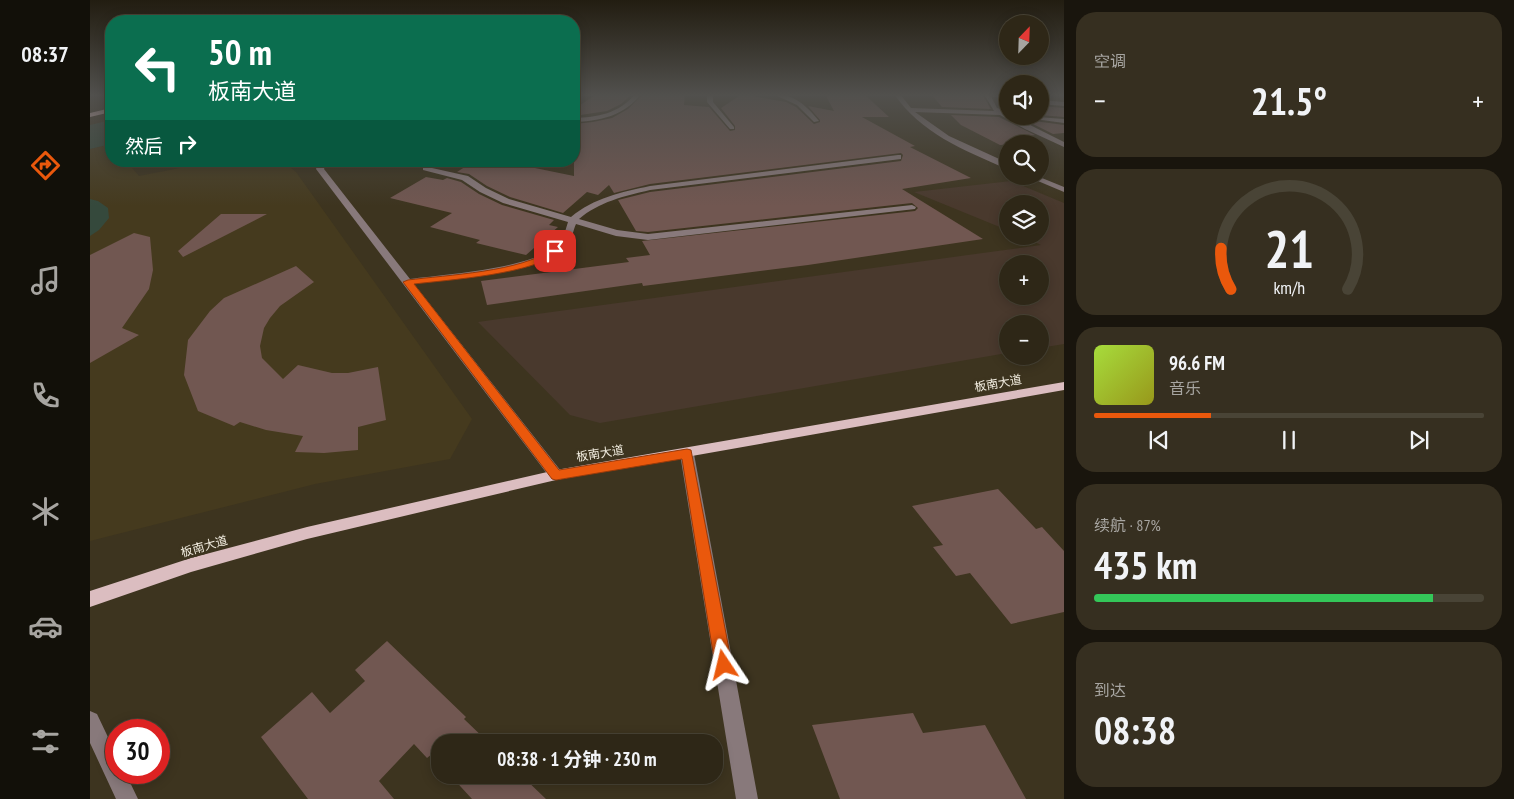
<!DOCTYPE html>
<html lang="zh">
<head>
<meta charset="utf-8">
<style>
  :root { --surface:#2e2717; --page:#362f20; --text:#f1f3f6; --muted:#a7a5a1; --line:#494436; --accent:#ea580c }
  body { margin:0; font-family:"PT Sans Narrow","Noto Sans SC",sans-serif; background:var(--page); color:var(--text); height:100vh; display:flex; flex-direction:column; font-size:19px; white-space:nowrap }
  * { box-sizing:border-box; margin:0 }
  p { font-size:16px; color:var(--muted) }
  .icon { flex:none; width:28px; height:28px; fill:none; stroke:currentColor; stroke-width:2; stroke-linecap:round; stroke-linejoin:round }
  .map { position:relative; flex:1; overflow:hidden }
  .side { display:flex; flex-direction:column; gap:12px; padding:12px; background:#19150d; width:450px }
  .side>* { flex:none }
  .hud { position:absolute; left:15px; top:15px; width:475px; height:152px; border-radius:20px; box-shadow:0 2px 12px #0003,0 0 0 1px var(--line); background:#0b6e4f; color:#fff; overflow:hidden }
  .needle { width:32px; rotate:23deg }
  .tools { position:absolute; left:909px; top:15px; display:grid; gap:10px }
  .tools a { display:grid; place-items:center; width:50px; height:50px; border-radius:50%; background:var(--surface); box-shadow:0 2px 12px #0003,0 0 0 1px var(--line); font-size:25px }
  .speed { position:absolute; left:15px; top:719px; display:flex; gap:10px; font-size:25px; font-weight:700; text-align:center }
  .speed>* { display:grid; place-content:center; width:65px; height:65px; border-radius:50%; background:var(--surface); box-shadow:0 2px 12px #0003,0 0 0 1px var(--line); line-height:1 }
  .speed .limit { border:8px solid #d22; background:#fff; color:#111 }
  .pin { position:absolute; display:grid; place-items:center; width:42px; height:42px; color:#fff; margin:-21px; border-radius:10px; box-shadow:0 2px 8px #0006 }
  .me { position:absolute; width:55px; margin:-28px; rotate:350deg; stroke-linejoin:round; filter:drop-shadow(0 0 4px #0008) }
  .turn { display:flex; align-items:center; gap:18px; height:105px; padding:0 20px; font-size:22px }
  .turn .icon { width:65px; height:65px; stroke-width:2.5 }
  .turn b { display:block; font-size:35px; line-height:42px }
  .then { display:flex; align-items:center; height:48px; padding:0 20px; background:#0003; gap:10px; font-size:19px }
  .big { font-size:38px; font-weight:700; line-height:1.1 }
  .side .tile { flex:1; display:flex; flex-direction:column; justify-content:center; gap:8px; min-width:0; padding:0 18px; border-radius:20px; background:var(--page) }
  .side .dial { align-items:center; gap:0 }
  .dial svg { height:130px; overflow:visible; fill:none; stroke:var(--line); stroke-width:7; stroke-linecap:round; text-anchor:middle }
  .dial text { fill:var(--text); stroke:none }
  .song { display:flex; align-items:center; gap:15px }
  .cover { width:60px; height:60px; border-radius:8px; background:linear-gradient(135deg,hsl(80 70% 55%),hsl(60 70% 35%)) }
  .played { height:5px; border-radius:2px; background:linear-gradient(90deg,var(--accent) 30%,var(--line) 30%) }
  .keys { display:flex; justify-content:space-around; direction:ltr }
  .heat { display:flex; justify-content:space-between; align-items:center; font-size:28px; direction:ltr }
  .charge { height:8px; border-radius:4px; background:linear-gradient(90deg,#34c759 87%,var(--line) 0) }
  .trip { position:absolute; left:341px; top:734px; width:292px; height:50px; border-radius:20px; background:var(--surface); box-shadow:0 2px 12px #0003,0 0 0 1px var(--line); font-weight:700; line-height:50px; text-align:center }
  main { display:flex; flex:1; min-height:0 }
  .menu { display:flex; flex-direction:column; width:90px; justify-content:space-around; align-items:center; background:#121009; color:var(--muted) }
  .menu .icon { width:35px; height:35px }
  .menu .on { color:var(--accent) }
  .menu b { font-size:22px; color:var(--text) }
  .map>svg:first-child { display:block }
  .commercial { fill:#49392d; fill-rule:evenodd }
  .built { fill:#453a1e }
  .green { fill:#35493c }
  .building { fill:#715751 }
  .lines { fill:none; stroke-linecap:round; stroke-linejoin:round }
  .minor { fill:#88797b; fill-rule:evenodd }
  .major { fill:#dbbdc0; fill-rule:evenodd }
  .highway { fill:#fcd7db; fill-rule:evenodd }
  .route { fill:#ea580c; stroke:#983908 }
  .labels { text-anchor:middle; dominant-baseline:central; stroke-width:5; stroke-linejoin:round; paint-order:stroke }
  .street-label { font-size:12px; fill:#f1ecdf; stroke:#3d341f }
</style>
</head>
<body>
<main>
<nav class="menu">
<b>08:37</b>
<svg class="icon on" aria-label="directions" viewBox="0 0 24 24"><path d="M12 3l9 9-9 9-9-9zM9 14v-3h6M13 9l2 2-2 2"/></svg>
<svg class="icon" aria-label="music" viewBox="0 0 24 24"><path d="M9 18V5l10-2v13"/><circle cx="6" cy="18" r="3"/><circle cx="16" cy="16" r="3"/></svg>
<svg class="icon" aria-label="phone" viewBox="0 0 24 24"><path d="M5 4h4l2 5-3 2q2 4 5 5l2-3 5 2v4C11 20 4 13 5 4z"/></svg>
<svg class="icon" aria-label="climate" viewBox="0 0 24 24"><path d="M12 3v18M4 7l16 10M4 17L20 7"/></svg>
<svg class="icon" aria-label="car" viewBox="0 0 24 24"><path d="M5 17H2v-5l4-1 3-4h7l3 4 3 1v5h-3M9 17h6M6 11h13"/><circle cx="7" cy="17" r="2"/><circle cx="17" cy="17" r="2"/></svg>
<svg class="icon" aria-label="filters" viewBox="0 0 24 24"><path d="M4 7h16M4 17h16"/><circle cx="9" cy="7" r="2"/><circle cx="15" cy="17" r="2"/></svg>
</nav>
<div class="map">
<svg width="974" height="799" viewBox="0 0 974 799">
  <rect width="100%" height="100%" fill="#3d341f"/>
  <path class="commercial" d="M 921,181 L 974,203 L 974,344 L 950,348 L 950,324 L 918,324 L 917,353 L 510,423 L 480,415 L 388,322 L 951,245 L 932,236 L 950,236 L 950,204 L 918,204 L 917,230 L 824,192 ZM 918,264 L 950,264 L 950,296 L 918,296 Z"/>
  <path class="built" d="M 21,144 L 21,161 L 36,161 L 49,176 L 126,161 L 192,161 L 206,172 L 382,419 L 360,459 L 225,484 L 0,541 L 0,149 Z"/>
  <path class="green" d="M 21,120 L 21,144 L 0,149 L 0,125 Z
    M 0,199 L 8,201 L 18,208 L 19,218 L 9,230 L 0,236 Z"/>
  <path class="building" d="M 507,94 L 542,94 L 531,104 L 517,111 L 484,116 L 484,109 Z
    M 553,94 L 595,94 L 594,105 L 619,107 L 640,131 L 645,130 L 645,126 L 631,108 L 652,94 L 696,102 L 706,107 L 724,124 L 730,122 L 730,120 L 718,106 L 744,111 L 735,94 L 774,94 L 799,117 L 772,117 L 825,146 L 820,147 L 881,178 L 812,189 L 893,239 L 718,265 L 553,286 L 552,283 L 397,305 L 391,281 L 539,262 L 536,258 L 560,255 L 552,241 L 825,211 L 828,208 L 822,203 L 558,232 L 546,231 L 528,200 L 560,192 L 811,161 L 813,155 L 811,153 L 560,184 L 524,193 L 519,185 L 508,195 L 497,192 L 473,213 L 420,197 L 397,186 L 379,174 L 367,172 L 384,161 L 411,161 L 484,176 L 484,124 L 503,122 L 522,118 L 538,109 Z
    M 841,94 L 892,94 L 901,109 L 852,107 Z
    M 950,106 L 974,108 L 974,117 L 950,115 Z
    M 861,115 L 909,117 L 945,135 L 939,136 L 952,142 L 910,145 L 871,125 Z
    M 927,116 L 932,116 L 937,120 L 974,125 L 974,133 L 963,134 Z
    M 336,177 L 353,180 L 357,178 L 371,182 L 389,194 L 412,205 L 464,220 L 459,225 L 468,227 L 436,255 L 386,243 L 390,240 L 340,227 L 362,213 L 300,198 Z
    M 131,214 L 177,214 L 93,257 L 88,251 Z
    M 44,233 L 60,237 L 63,270 L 59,289 L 32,328 L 49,335 L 0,363 L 0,255 Z
    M 206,266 L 224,282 L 190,306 L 180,318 L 174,328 L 170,346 L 172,358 L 193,379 L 208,365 L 242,373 L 258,373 L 288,367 L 296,420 L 268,427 L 268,450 L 234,453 L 205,452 L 213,436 L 176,430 L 150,422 L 144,426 L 108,411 L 94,375 L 98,340 L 120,311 L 134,298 Z
    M 908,489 L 946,529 L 952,527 L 974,551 L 974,612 L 921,624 L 880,573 L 866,576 L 843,547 L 853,545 L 822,506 Z
    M 297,641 L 376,717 L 374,719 L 398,742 L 350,742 L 350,763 L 342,754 L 337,758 L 324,744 L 289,781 L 304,799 L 218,799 L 171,737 L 222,692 L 240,713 L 275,681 L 265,670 Z
    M 823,713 L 833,733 L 895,725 L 936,799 L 750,799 L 722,725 Z
    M 360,775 L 431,775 L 456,799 L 382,799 Z"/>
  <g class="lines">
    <path class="minor" d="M 545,94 L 551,94 C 534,116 510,121 484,122 L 484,118 C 507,117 529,114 545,94 Z
      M 617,94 L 623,94 L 623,102 L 644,127 L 644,129 L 640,129 L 617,102 Z
      M 683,94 C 704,94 716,105 729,121 L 724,122 L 707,105 Z
      M 804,94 L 810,94 L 821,108 L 904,111 L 894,94 L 918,95 L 918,99 L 901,96 L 907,108 L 918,111 L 918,116 L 922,116 L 974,142 L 974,147 L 935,129 L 910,115 L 825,112 L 859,136 L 918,163 L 918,168 L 915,168 C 873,150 831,133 804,94 Z
      M 950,100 L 974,102 L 974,106 L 950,104 Z
      M 934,116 L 974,119 L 974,123 L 937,118 Z
      M 808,155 L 811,155 L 811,159 L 560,190 C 534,196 509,202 489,219 L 527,230 L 558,234 L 822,205 L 826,207 L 825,209 L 558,240 L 526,236 L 486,224 C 483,230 482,241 477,246 C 453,274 361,279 324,284 L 471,471 L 473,475 L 471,479 L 466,480 L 461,479 L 226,169 L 229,161 L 237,161 L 234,169 L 320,279 C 355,274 446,269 469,243 C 474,238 476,228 478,222 L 413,203 L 390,192 L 372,180 L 333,170 L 333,166 L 378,176 L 396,188 L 419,199 L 481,217 C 504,198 531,192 560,186 Z
      M 936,176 L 947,176 L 974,187 L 974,192 Z
      M 597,449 L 602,450 L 604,454 L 668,799 L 646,799 L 590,454 L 592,450 Z
      M 0,711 L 7,714 L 26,754 L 26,772 L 35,772 L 48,799 L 26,799 L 0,743 Z"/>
    <path class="major" d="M 974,382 L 974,390 L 466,480 L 217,539 L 101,572 L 0,607 L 0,591 L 101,558 L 217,527 L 466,470 Z"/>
    <path class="highway" d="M 21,108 L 21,112 L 0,117 L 0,113 Z"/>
  </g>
  <linearGradient id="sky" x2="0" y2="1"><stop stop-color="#221d11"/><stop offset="0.46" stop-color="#51504d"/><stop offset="1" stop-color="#51504d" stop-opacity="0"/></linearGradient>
  <rect width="974" height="206" fill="url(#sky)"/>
  <path class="route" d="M 462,249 L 469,251 C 448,274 357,280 324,284 L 469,470 L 597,449 L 601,450 L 642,665 L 639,671 L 634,673 L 628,671 L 625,665 L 592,459 L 466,480 L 462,479 L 313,282 L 318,280 C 356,275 432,272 462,249 Z"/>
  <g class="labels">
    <g class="street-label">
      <text transform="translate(908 383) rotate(-10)">板南大道</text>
      <text transform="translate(510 453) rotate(-9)">板南大道</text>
      <text transform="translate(114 546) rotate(-16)">板南大道</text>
    </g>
  </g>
</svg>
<div class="tools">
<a><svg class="needle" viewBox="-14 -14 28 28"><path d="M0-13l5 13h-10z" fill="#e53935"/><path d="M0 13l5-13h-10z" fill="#a7a5a1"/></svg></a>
<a><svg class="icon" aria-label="sound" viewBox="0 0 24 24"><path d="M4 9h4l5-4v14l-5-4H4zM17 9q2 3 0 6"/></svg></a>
<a><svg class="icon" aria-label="search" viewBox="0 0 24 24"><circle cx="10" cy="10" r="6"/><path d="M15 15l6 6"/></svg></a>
<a><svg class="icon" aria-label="layers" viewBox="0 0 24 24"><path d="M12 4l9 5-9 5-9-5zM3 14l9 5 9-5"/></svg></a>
<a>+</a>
<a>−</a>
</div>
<div class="speed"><div class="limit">30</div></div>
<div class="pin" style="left:465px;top:251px;background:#d93025"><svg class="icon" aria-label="arrive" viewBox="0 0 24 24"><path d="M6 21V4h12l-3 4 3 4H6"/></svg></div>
<svg class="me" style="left:634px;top:665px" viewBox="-20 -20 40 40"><path d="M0-17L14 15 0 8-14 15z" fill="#ea580c" stroke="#fff" stroke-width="4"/></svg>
<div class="trip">08:38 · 1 分钟 · 230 m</div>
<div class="hud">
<div class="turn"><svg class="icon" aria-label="left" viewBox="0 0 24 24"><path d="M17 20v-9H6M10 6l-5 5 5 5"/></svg><div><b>50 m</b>板南大道</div></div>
<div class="then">然后<svg class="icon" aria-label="right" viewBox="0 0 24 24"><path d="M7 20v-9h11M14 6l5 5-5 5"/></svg></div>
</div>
</div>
<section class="side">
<div class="tile"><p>空调</p>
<div class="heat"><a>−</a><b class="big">21.5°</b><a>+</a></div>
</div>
<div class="tile dial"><svg viewBox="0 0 100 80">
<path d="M14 69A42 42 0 1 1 86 69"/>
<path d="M14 69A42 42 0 0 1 8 44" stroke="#ea580c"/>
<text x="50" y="56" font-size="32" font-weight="700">21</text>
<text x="50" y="72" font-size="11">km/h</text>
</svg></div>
<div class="tile">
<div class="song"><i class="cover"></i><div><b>96.6 FM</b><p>音乐</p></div></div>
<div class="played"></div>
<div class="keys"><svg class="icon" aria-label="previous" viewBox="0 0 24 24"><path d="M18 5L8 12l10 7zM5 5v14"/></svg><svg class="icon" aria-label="pause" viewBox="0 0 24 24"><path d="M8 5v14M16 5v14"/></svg><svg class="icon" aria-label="next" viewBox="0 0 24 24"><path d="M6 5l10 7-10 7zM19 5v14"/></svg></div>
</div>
<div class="tile"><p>续航 · 87%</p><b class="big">435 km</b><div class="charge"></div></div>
<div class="tile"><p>到达</p><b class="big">08:38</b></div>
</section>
</main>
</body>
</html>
